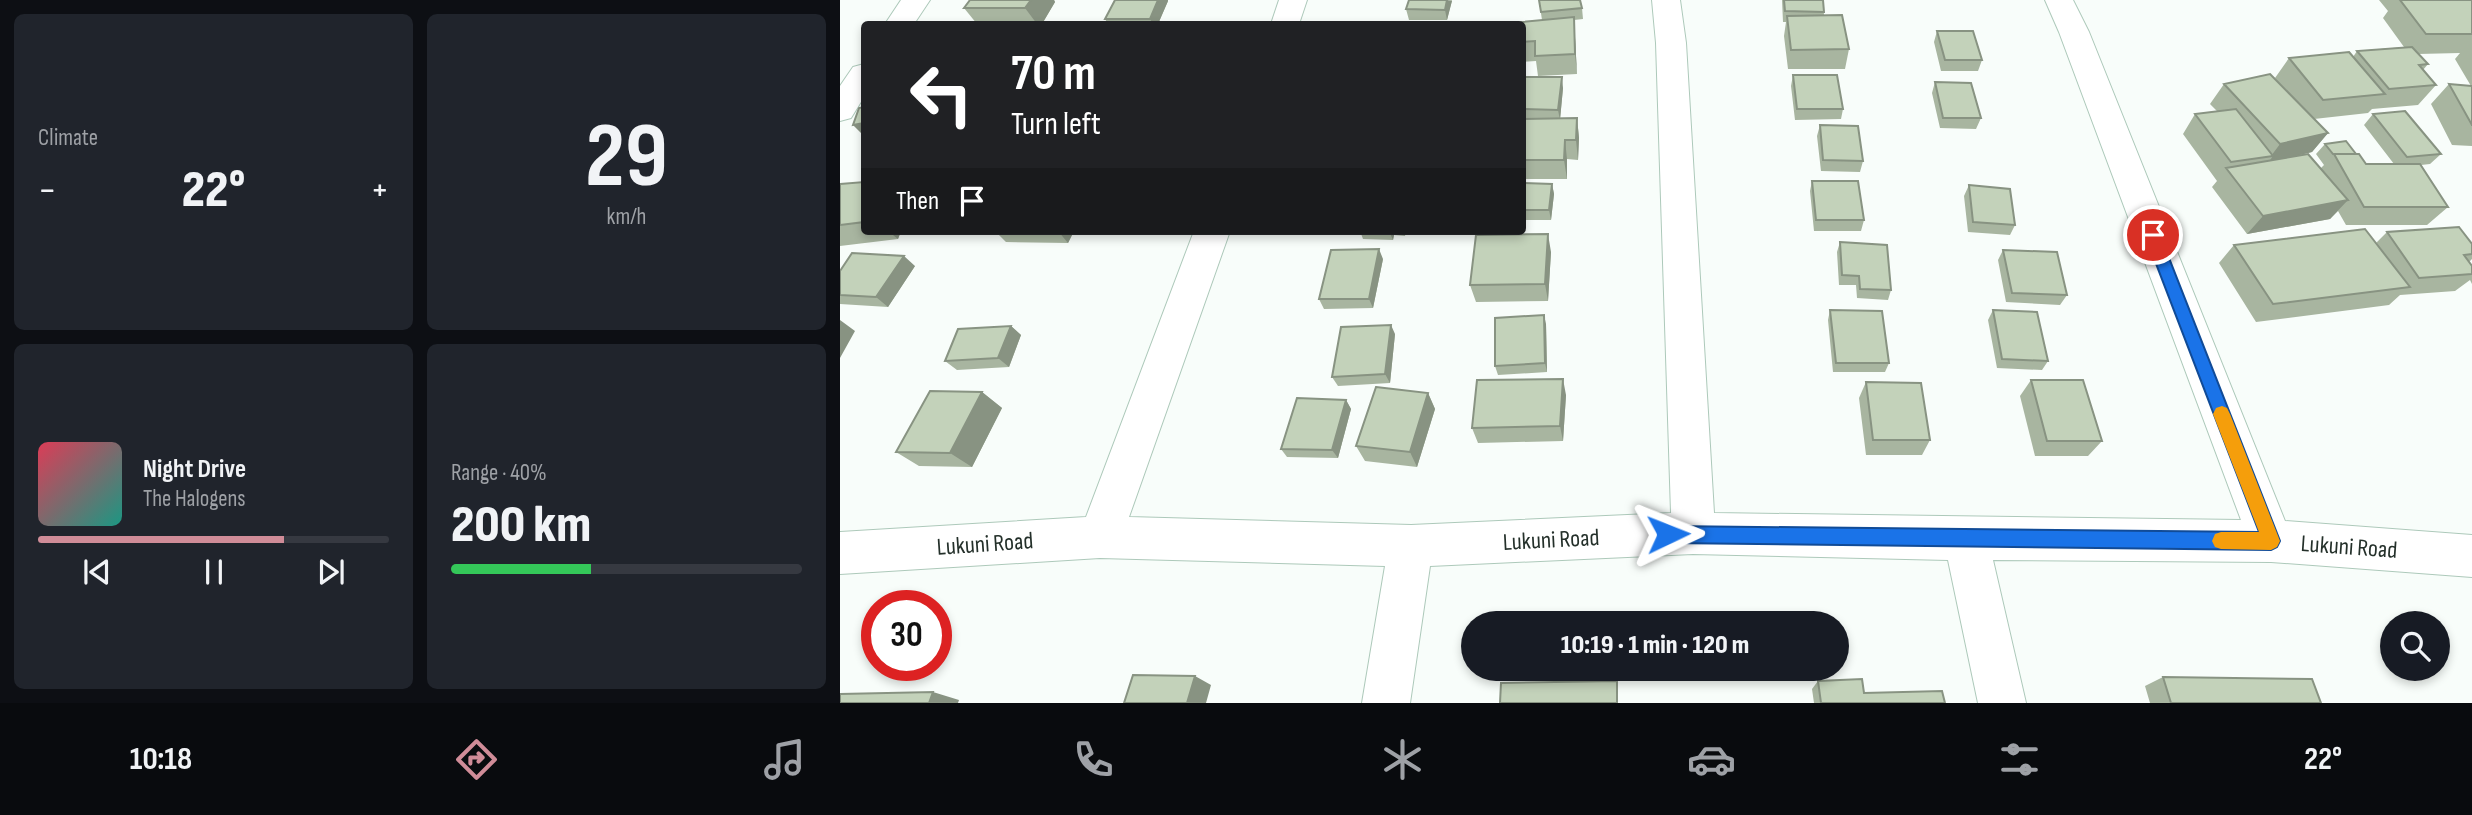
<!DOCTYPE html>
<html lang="en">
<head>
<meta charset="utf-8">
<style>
  :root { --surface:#171b24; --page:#20242c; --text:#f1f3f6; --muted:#9ea1a6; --line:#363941; --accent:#d08c98 }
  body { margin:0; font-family:"Sofia Sans Condensed",sans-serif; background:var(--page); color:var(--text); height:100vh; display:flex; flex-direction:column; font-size:26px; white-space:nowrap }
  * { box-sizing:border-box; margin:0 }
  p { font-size:23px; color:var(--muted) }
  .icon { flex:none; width:38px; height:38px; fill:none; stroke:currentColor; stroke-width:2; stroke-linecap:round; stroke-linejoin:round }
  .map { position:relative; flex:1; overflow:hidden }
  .sheet { display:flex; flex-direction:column; gap:14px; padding:14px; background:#0d0f14; width:840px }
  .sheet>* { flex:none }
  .banner { position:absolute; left:21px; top:21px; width:665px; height:214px; border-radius:7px; box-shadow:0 4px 10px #0003; background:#202124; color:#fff; overflow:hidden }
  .tools { position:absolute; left:1540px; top:611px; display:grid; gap:14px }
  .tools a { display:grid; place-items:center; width:70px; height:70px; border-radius:50%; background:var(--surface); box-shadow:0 4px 10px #0003; font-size:35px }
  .speed { position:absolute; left:21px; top:590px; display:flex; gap:14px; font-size:35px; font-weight:700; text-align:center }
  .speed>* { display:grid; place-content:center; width:91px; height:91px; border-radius:50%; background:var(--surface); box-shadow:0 4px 10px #0003; line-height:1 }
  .speed .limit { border:10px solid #d22; background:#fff; color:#111 }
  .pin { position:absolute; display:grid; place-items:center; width:60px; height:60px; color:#fff; margin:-30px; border:4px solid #fff; border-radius:50%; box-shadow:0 2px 7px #0007 }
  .me { position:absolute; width:77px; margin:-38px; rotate:88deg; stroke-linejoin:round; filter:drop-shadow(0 0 5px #0008) }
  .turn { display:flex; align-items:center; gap:24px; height:147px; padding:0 35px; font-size:32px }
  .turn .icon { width:91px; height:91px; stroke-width:2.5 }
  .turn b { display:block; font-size:49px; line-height:60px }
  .then { display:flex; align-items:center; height:66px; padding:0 35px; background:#0003; gap:14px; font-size:26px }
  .big { font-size:52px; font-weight:800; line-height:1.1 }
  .sheet .tile { flex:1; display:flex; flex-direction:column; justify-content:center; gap:10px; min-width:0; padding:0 24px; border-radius:10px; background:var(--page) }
  .sheet .dial { align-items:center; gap:0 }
  .dial b { font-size:91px; line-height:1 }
  .song { display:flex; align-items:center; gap:21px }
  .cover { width:84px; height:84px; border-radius:10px; background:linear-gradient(135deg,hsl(350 70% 55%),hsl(170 70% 35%)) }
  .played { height:7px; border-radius:4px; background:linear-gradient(90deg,var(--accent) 70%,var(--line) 70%) }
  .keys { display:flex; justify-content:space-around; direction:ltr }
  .heat { display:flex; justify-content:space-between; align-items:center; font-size:38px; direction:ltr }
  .charge { height:10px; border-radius:5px; background:linear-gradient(90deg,#34c759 40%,var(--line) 0) }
  .sheet .tiles { flex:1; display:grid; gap:14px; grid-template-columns:repeat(2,1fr) }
  .trip { position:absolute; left:621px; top:611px; width:388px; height:70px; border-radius:35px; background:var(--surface); box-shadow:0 4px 10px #0003; font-weight:800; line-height:70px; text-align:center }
  .dock { display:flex; height:112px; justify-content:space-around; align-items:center; background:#090b0e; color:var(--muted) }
  .dock .icon { width:49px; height:49px }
  .dock .selected { color:var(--accent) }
  .dock b { font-size:32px; color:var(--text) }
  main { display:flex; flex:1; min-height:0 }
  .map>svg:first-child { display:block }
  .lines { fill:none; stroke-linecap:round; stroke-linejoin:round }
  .minor-casing { stroke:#adc9ba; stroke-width:2 }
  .minor { fill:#fff; fill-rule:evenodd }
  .wall { fill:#a8b5a0 }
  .shaded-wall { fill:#889382 }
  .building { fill:#c3d2ba; stroke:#889382; stroke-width:2 }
  .route { fill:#1a73e8; stroke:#114b97; stroke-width:2 }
  .slow { fill:#f59e0b }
  .labels { text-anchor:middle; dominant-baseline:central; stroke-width:7; stroke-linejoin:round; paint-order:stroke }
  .street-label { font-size:24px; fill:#24302a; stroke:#fff }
</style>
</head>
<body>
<main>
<section class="sheet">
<div class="tiles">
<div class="tile"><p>Climate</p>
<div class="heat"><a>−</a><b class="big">22°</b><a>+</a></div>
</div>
<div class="tile dial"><b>29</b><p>km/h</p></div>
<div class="tile">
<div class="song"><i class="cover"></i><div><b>Night Drive</b><p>The Halogens</p></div></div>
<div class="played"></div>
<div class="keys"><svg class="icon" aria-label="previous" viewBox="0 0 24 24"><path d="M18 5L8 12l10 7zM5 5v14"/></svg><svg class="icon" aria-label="pause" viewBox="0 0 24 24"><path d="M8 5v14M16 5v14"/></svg><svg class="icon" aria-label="next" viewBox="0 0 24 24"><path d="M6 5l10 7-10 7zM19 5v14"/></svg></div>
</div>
<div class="tile"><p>Range · 40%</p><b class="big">200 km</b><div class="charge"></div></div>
</div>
</section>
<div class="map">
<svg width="1632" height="703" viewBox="0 0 1632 703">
  <rect width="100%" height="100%" fill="#f8fdfa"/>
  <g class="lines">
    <g class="minor-casing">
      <path id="minor" d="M 61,0 L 90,0 L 74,24 L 45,24 Z
        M 439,0 L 467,0 L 459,24 L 431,24 Z
        M 812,0 L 840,0 L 846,43 L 874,513 L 1401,520 L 1219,32 L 1205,0 L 1233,0 L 1249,32 L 1445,521 L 1632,535 L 1632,577 L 1431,562 L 1153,560 L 1186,703 L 1138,703 L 1108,560 L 853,554 L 590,566 L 570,703 L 522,703 L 545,566 L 260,558 L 0,574 L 0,532 L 246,517 L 354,231 L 390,231 L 289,517 L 571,525 L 831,513 L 816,43 Z
        M 24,64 L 24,97 L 11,118 L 0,121 L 0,86 L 13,67 Z"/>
    </g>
    <use href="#minor" class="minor"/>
  </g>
  <path class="wall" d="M 130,0 L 214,0 L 215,2 L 202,24 L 137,24 L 124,8 Z
    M 275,0 L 328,0 L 328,1 L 318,24 L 268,24 L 265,19 Z
    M 612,0 L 607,20 L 569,20 L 566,9 Z
    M 699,0 L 742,8 L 743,19 L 734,20 L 737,74 L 698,76 L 696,61 L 682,62 L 682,24 L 702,20 Z
    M 942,0 L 983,0 L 984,15 L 1009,49 L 1005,69 L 948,69 L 944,36 L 946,22 L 943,22 Z
    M 1539,0 L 1632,0 L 1632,146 L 1612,145 L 1591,104 L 1609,84 L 1631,86 L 1615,59 L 1620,53 L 1578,54 L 1588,64 L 1583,70 L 1596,85 L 1578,105 L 1532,109 L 1528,113 L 1474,119 L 1488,133 L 1472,152 L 1446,158 L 1480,169 L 1484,165 L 1476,154 L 1485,144 L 1516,154 L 1526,164 L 1554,164 L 1524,125 L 1533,114 L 1601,154 L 1590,164 L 1581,165 L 1608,207 L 1587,225 L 1506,225 L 1498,211 L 1490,219 L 1407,234 L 1372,187 L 1377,181 L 1343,134 L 1355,114 L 1377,111 L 1370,104 L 1384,84 L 1438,82 L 1435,78 L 1449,58 L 1513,57 L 1517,51 L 1564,47 L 1543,18 L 1548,11 Z
    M 1097,31 L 1142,60 L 1138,71 L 1101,71 L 1094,42 Z
    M 953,75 L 1003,109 L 1001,119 L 955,120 L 951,86 Z
    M 682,77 L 723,88 L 720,119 L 737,118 L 739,138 L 738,160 L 727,159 L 727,179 L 682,179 Z
    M 1095,82 L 1141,118 L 1136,129 L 1100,128 L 1092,93 Z
    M 980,125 L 1023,161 L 1020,172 L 981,171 L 977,136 Z
    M 972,181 L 1024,220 L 1021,231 L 974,231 L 970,191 Z
    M 24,182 L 24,231 L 61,231 L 58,239 L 0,246 L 0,184 Z
    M 682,183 L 712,184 L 714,194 L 711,220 L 682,220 Z
    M 1129,185 L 1175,225 L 1170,235 L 1128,232 L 1124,196 Z
    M 155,231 L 234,231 L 228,243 L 166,242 Z
    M 520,231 L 566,231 L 565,236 L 554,235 L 553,240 L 523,239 Z
    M 1547,232 L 1632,244 L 1632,259 L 1629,262 L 1632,265 L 1632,284 L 1630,280 L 1615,291 L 1560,295 L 1549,305 L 1416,322 L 1379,263 L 1394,245 L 1536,243 Z
    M 1000,242 L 1051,290 L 1048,300 L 1017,298 L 1016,285 L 999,285 L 997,252 Z
    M 1163,250 L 1227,295 L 1220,305 L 1166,302 L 1158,260 Z
    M 711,252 L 708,301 L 636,302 L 630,285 Z
    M 543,259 L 533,308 L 484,309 L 479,299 Z
    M 75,266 L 48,307 L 0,304 L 0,271 Z
    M 990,310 L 1049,363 L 1045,372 L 993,372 L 988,320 Z
    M 1153,310 L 1208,361 L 1202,370 L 1157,368 L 1148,320 Z
    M 706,324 L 707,372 L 658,375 L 655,366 Z
    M 171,326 L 181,335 L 169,367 L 117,370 L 105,361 Z
    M 555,334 L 550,383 L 498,386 L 492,377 Z
    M 1191,380 L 1262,441 L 1248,456 L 1195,456 L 1180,396 Z
    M 1026,382 L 1090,440 L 1082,455 L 1026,455 L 1019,398 Z
    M 142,392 L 162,408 L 132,467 L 79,466 L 56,452 Z
    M 588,393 L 595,409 L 577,467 L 525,461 L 516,446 Z
    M 726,395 L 723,441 L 638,443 L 632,428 Z
    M 506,400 L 511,409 L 498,458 L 447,457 L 441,449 Z
    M 1323,677 L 1481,703 L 1310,703 L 1305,686 Z
    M 978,681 L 1024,693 L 1105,703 L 974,703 L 972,689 Z"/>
  <path class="shaded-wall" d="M 191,0 L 214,0 L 215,2 L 202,24 L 197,24 L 185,8 Z
    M 318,0 L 328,0 L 328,1 L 318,24 L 313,24 L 310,19 Z
    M 607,0 L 612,1 L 607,20 L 605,10 Z
    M 734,17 L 735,37 L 737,74 L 735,54 Z
    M 722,77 L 723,88 L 720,120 L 718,110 Z
    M 737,118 L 739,138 L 738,160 L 736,140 Z
    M 24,123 L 24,136 L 13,125 Z
    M 1488,133 L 1472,152 L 1428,163 L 1433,156 L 1431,156 L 1440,144 Z
    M 725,140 L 727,159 L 727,179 L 724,160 Z
    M 712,184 L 714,194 L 711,220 L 709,210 Z
    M 1508,200 L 1490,219 L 1407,234 L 1423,216 Z
    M 48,231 L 61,231 L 58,239 Z
    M 218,231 L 234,231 L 228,243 Z
    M 549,231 L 552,231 L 554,235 L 553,240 Z
    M 708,234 L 711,252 L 708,301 L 705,284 Z
    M 539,249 L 543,259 L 533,308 L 529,299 Z
    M 64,256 L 75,266 L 48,307 L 36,297 Z
    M 704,315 L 706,324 L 707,372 L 705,363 Z
    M 0,320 L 15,331 L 0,358 Z
    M 551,325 L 555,334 L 550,383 L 545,374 Z
    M 171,326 L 181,335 L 169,367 L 158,358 Z
    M 723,379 L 726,395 L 723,441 L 720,426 Z
    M 142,392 L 162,408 L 132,467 L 110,453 Z
    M 588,393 L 595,409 L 577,467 L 570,452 Z
    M 506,400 L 511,409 L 498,458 L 492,450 Z
    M 355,676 L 371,685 L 366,703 L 347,703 Z
    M 777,681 L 778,689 L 778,703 L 777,703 Z
    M 93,692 L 119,700 L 118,703 L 89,703 Z"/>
  <path class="building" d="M 130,0 L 191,0 L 185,8 L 124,8 Z
    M 275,0 L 318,0 L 310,19 L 265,19 Z
    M 569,0 L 607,0 L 605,10 L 566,9 Z
    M 699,0 L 740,0 L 742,8 L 701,12 Z
    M 944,0 L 983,0 L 984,12 L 945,11 Z
    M 1560,0 L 1632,0 L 1632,34 L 1586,34 Z
    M 1002,15 L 1009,49 L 951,50 L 947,16 Z
    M 734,17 L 735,54 L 695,56 L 695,41 L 682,42 L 682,24 L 672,24 L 672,23 Z
    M 1097,31 L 1133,31 L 1142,60 L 1105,60 Z
    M 1572,47 L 1588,64 L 1579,65 L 1596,85 L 1549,89 L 1517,51 Z
    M 1509,52 L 1545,94 L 1483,100 L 1449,58 Z
    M 1430,74 L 1488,133 L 1440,144 L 1384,84 Z
    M 953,75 L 997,75 L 1003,109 L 957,109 Z
    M 682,77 L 722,77 L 718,110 L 682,109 Z
    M 1095,82 L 1131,83 L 1141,118 L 1103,118 Z
    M 1609,84 L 1632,86 L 1632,126 L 1632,125 Z
    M 24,107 L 24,123 L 13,125 L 19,108 Z
    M 1396,109 L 1433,156 L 1391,162 L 1355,114 Z
    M 1565,111 L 1601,154 L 1567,157 L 1533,114 Z
    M 737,118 L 736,140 L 725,140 L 724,160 L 682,160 L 682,119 Z
    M 980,125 L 1018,126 L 1023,161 L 983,160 Z
    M 1506,141 L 1516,154 L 1493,154 L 1485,144 Z
    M 1468,154 L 1508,200 L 1423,216 L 1386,168 Z
    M 1494,154 L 1519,154 L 1526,164 L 1580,164 L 1608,207 L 1524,207 Z
    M 972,181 L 1018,181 L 1024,220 L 976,220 Z
    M 24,182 L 24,222 L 0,225 L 0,184 Z
    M 682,183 L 712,184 L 709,210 L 682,210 Z
    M 1129,185 L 1170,189 L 1175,225 L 1133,222 Z
    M 1619,227 L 1632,244 L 1632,254 L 1624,255 L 1632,266 L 1632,274 L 1579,278 L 1547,232 Z
    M 1525,229 L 1570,287 L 1433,304 L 1394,245 Z
    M 708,234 L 705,284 L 630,285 L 636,235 Z
    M 1000,242 L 1047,245 L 1051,290 L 1020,289 L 1019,276 L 1002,275 Z
    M 539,249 L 529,299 L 479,299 L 491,250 Z
    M 1163,250 L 1217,252 L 1227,295 L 1172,293 Z
    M 12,253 L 64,256 L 36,297 L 0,295 L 0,271 Z
    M 990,310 L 1042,311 L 1049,363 L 996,363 Z
    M 1153,310 L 1197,312 L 1208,361 L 1162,359 Z
    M 704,315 L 705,363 L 655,366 L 655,318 Z
    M 551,325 L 545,374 L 492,377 L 501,327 Z
    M 171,326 L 158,358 L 105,361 L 118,329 Z
    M 723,379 L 720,426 L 632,428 L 637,380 Z
    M 1191,380 L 1243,380 L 1262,441 L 1207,441 Z
    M 1026,382 L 1081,383 L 1090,440 L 1033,440 Z
    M 536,387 L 588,393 L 570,452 L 516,446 Z
    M 90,391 L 142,392 L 110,453 L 56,452 Z
    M 457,398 L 506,400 L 492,450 L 441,449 Z
    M 293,675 L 355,676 L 347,703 L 284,703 Z
    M 1323,677 L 1472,679 L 1481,703 L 1331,703 Z
    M 1022,679 L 1024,693 L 1102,691 L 1105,703 L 981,703 L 978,681 Z
    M 777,681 L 777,703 L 660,703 L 661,683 Z
    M 93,692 L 89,703 L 0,703 L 0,694 Z"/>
  <path class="route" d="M 1313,230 L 1320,235 L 1440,541 L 1437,547 L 1431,550 L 828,543 L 821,540 L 819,534 L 821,528 L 828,526 L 1419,532 L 1305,235 Z"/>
  <path class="slow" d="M 1382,406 L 1387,408 L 1390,414 L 1440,541 L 1437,547 L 1431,550 L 1381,549 L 1375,547 L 1372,541 L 1375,534 L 1381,532 L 1419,532 L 1373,414 L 1376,408 Z"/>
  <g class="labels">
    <g class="street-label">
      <text transform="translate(711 540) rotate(-3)">Lukuni Road</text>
      <text transform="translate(145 544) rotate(-4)">Lukuni Road</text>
      <text transform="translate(1509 547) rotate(4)">Lukuni Road</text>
    </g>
  </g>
</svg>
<div class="tools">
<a><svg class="icon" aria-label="search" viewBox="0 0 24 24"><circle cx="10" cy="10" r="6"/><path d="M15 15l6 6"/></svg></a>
</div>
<div class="speed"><div class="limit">30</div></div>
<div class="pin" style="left:1313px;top:235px;background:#d93025"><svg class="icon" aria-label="arrive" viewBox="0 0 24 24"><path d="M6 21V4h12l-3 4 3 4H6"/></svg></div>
<svg class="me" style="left:828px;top:534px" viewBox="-20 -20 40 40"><path d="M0-17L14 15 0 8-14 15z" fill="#1a73e8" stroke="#fff" stroke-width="4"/></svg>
<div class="trip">10:19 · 1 min · 120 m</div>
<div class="banner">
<div class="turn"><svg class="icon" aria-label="left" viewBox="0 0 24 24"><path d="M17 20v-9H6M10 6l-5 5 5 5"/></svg><div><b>70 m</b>Turn left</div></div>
<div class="then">Then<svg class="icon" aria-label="arrive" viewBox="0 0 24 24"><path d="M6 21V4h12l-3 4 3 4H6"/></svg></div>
</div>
</div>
</main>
<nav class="dock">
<b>10:18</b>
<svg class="icon selected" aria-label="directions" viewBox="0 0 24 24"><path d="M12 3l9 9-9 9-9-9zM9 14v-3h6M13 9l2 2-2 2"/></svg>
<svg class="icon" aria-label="music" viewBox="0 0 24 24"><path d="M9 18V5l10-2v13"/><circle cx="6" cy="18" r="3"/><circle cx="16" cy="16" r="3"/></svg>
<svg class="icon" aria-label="phone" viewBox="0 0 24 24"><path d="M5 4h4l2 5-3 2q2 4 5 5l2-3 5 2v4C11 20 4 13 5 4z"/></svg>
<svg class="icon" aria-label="climate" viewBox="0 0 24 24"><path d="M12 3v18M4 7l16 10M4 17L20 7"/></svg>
<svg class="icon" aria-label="car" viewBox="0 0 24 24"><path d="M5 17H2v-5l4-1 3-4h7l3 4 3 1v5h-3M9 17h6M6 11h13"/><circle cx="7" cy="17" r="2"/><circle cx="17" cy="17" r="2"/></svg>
<svg class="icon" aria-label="filters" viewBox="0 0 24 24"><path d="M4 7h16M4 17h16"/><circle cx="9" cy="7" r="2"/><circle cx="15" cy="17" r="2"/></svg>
<b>22°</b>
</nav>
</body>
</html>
